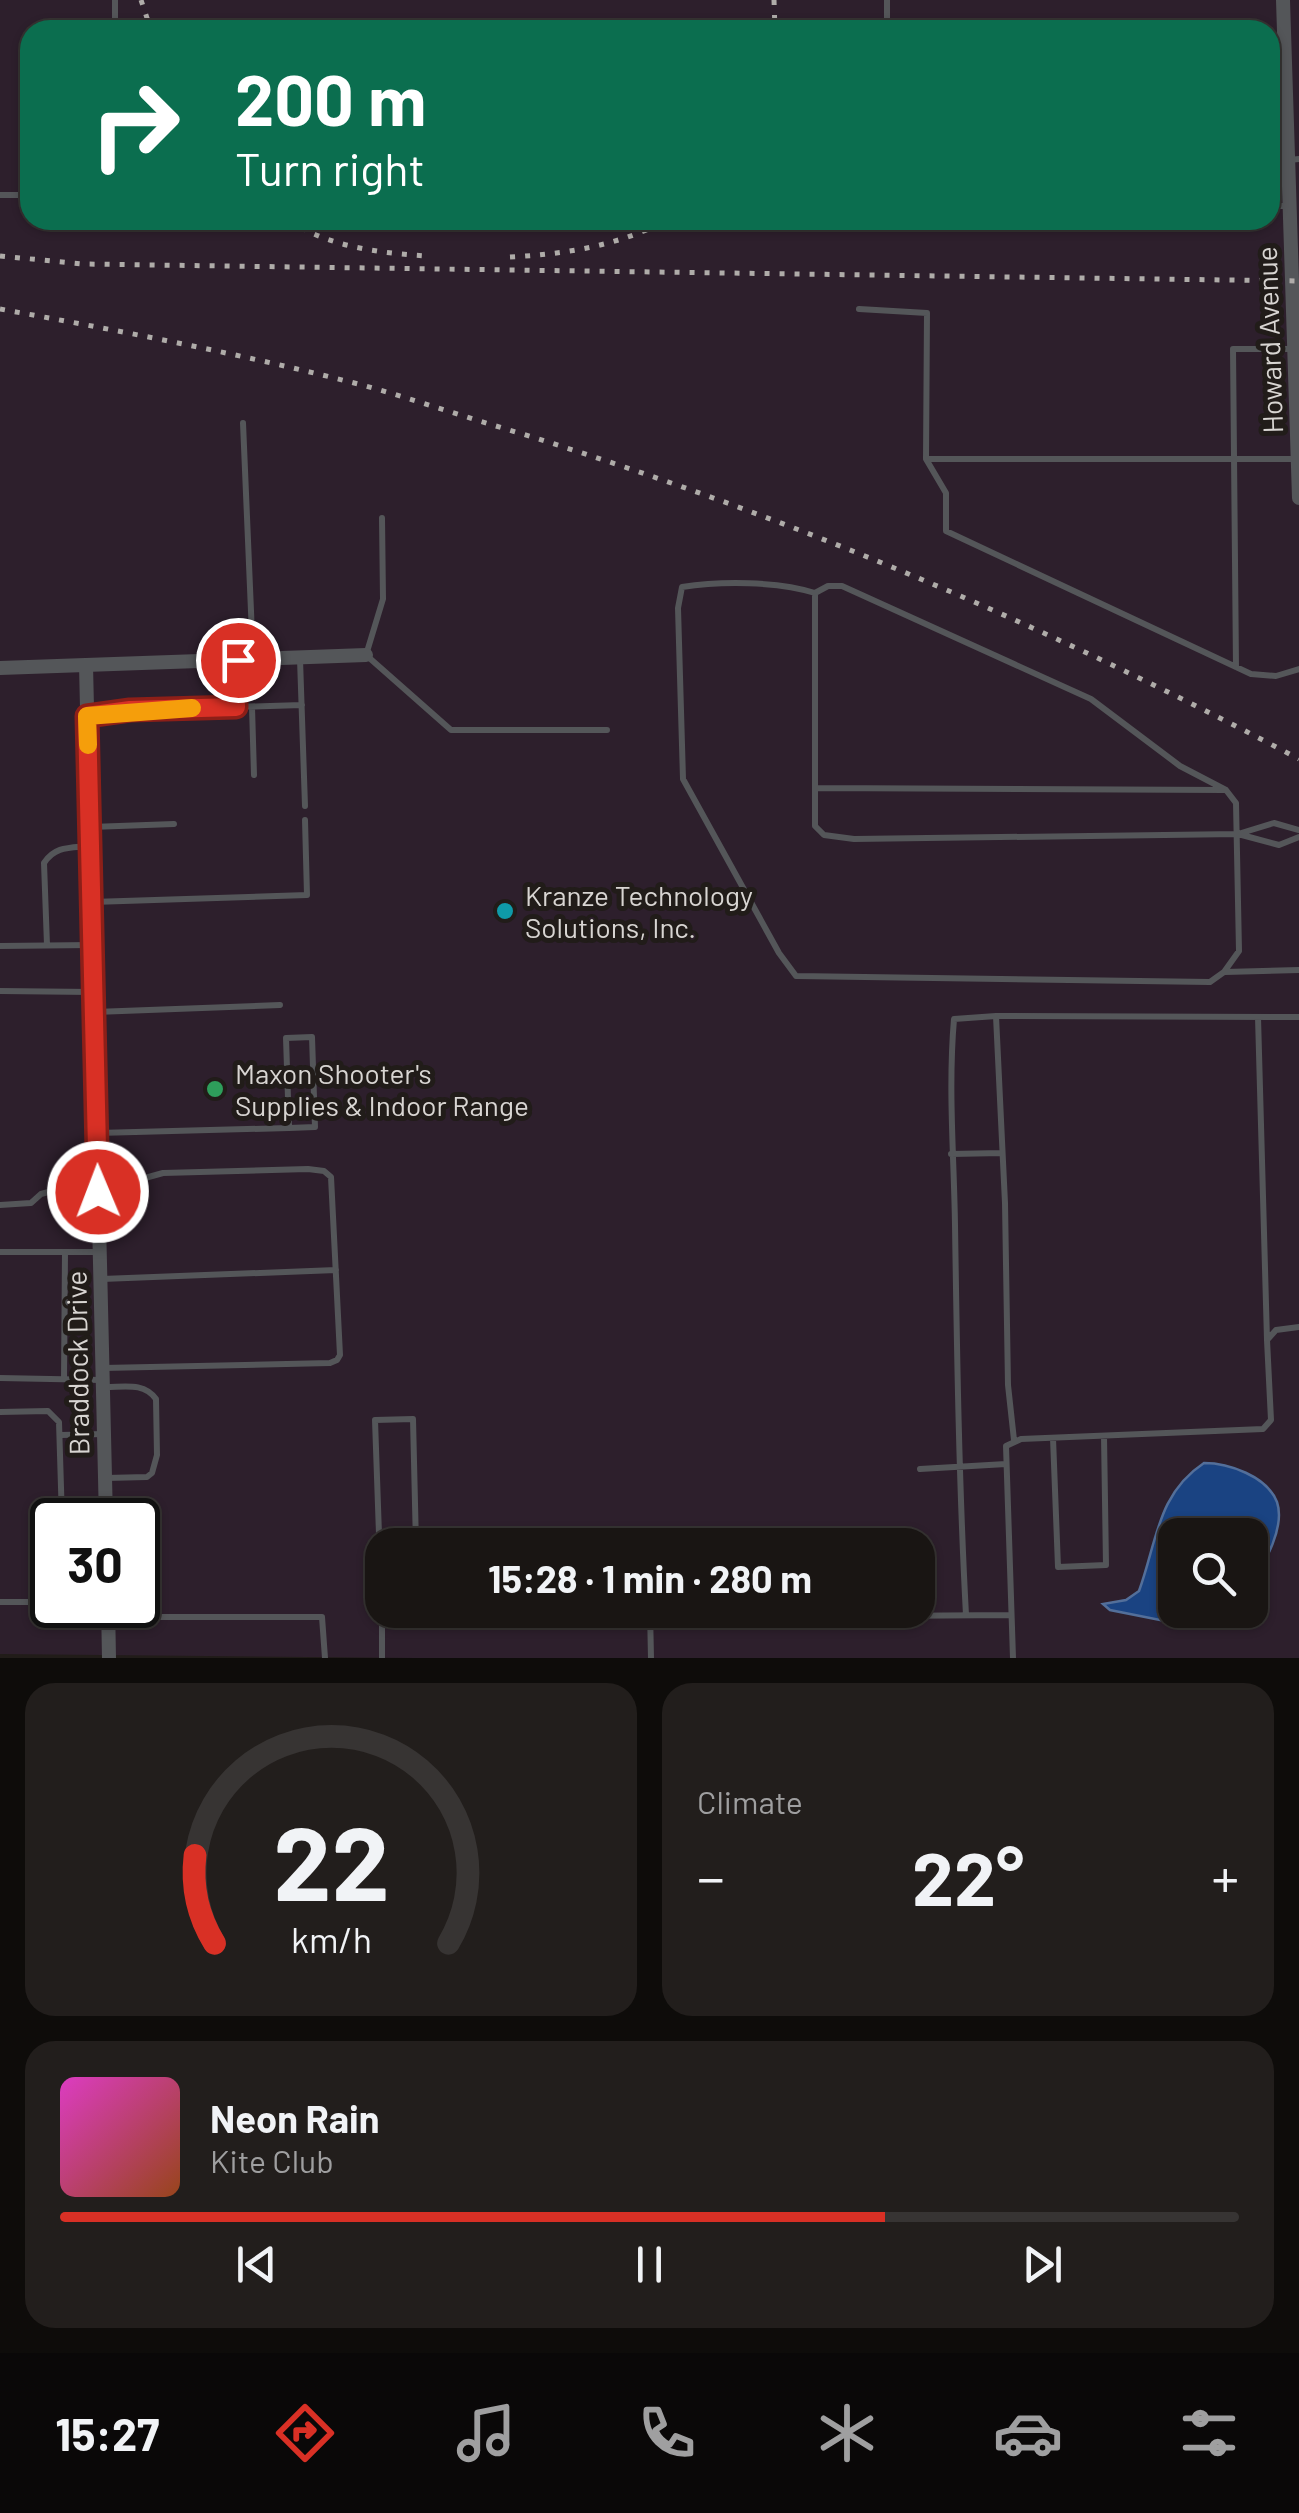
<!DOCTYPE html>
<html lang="en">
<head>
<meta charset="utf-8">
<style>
  :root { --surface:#191513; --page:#221e1c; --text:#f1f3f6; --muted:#9f9fa0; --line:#373433; --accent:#d93025 }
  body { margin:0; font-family:Barlow,sans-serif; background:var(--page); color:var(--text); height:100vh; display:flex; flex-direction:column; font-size:38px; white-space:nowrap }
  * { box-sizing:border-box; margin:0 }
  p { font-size:32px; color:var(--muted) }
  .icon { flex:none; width:55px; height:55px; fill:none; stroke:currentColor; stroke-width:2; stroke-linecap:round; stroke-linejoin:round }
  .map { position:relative; height:1658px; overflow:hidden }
  .drawer { display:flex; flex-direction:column; gap:25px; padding:25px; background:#0e0c0a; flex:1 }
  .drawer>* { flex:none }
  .guide { position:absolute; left:20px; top:20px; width:1260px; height:210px; border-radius:30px; box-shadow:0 2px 8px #0004,0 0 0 2px var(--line); background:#0b6e4f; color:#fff; overflow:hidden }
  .fabs { position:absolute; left:1158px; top:1518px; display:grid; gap:20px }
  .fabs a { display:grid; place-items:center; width:110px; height:110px; border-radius:20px; background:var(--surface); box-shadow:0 2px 8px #0004,0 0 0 2px var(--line); font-size:50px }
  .speed { position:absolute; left:30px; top:1498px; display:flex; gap:20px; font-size:50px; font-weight:700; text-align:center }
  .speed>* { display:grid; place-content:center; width:130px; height:130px; border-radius:50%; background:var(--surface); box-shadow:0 2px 8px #0004,0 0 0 2px var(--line); line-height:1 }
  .speed .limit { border:5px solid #111; border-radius:15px; background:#fff; color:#111 }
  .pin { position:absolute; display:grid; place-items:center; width:85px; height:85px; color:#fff; margin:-42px; border:5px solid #fff; border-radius:50%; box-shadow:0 2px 10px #0007 }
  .me { position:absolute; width:110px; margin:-55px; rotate:359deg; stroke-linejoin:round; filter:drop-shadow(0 0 8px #0008) }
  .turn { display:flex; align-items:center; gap:35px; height:210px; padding:0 50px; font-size:45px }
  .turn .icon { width:130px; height:130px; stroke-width:2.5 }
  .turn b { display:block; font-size:70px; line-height:85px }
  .big { font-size:75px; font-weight:700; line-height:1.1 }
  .drawer .widget { flex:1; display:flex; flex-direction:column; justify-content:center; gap:15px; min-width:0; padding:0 35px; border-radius:30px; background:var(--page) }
  .drawer .dial { align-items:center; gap:0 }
  .dial svg { height:260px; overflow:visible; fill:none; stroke:var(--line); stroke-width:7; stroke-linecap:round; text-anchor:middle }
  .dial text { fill:var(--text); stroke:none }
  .song { display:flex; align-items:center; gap:30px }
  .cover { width:120px; height:120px; border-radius:15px; background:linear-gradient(135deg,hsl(310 70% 55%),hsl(20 70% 35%)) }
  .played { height:10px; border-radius:5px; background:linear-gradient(90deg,var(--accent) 70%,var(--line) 70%) }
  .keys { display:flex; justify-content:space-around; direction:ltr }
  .heat { display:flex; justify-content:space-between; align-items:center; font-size:55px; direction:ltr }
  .drawer .tiles { flex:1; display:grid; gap:25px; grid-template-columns:1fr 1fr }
  .widget:last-child { grid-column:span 2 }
  .trip { position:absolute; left:365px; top:1528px; width:570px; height:100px; border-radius:30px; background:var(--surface); box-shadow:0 2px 8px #0004,0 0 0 2px var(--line); font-weight:700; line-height:100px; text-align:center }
  .dock { display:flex; height:160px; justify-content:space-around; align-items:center; background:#0a0808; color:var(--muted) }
  .dock .icon { width:70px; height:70px }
  .dock .current { color:var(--accent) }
  .dock b { font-size:45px; color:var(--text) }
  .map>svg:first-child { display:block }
  .industrial { fill:#2d1f2c; fill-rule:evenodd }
  .water { fill:#1a4382; stroke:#536f9a; stroke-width:2.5 }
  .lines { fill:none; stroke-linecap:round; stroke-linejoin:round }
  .service { stroke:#545659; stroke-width:6 }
  .minor { stroke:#545659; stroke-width:14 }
  .rail { stroke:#afaca9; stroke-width:5; stroke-dasharray:5 10; stroke-linecap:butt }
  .route-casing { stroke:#8d1f18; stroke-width:25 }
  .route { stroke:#d93025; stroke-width:18 }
  .slow { stroke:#f59e0b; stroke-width:18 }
  .culture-dot { fill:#0f9aa8; stroke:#211c19; stroke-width:4 }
  .leisure-dot { fill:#2e9e5b; stroke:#211c19; stroke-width:4 }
  .labels { text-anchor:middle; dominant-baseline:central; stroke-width:10; stroke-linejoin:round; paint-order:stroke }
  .street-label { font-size:28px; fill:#d8d5d2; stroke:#211c19 }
  .poi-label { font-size:28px; fill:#d8d5d2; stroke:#211c19; text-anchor:start }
</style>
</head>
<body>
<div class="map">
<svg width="1299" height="1658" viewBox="0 0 1299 1658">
  <rect width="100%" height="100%" fill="#211c19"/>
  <path class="industrial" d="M 0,0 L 1299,0 L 1299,1658 L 412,1658 L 0,1654 ZM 30,30 L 1270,30 L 1270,220 L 30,220 ZM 52,1520 L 138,1520 L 138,1605 L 52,1605 ZM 1175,1535 L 1250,1535 L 1250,1610 L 1175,1610 ZM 382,1545 L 918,1545 L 918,1610 L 382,1610 Z"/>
  <path class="water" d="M 1204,1463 C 1228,1463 1267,1476 1277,1502 C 1285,1526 1266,1564 1250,1581 L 1250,1535 L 1175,1535 L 1175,1610 L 1211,1610 L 1175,1623 L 1110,1610 L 1103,1604 L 1126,1600 L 1139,1591 C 1157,1542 1157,1494 1204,1463 Z"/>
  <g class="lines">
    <path class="service" d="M 887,0 L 887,30
      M 115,30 L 115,0
      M 1270,162 L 1299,159
      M 0,195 L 30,195
      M 1270,206 L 1289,206
      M 859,309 L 927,313 L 926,459 L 946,493 L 946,531 L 1251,674 L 1276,676 L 1299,669
      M 243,423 L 253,658
      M 927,459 L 1295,459
      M 382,518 L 383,599 L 366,655 L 451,730 L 607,730
      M 815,593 C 778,581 720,581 682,587 L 678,608 L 683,779 L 779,953 L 796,976 L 1210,982 L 1224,972 L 1239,951 L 1236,803 L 1226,790 L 1180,766 L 1091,699 L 842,586 L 828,586 L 815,593 L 815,826 L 824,835 L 854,839 L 1238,834
      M 300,659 L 305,806
      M 235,660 L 237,707
      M 1236,667 L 1233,349 L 1295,349
      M 252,707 L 254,775
      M 88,716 L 130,710 L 302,705
      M 815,788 L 1224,790
      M 91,827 L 174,824
      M 1299,830 L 1274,823 L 1238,834 L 1279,845 L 1299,837
      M 92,902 L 307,895 L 305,820
      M 47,945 L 44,863 C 55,846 70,848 89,846
      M 0,946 L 91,945
      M 1225,972 L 1299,970
      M 0,991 L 92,992
      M 95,1012 L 280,1005
      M 996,1016 L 1299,1017
      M 1258,1017 L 1267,1340
      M 98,1133 L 289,1128 L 315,1127 L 312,1037 L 286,1038 L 289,1128
      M 951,1154 L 1002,1153
      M 0,1205 L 31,1203 L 41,1194 L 52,1191 L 98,1191 L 163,1173 L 308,1169 L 324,1171 L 331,1177 L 340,1355 L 337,1360 L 330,1363 L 103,1368
      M 0,1252 L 98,1252
      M 102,1279 L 336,1270
      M 0,1378 L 101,1380
      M 64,1379 L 65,1252
      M 106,1387 C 124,1387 144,1382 156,1399 L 157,1455 L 152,1473 L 147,1477 L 106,1478
      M 0,1412 L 48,1411 L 59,1422 L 62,1520
      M 61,1435 L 104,1434
      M 1053,1438 L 1058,1567 L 1106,1565 L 1104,1436
      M 920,1469 L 1006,1464
      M 0,1602 L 52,1602
      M 966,1615 C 959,1485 957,1356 955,1225 C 954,1156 948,1089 954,1019 L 996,1016 L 1005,1203 L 1008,1385 L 1014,1440
      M 877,1616 L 1011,1615
      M 156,1617 L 322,1617 L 325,1658
      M 109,1620 L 156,1617 L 151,1531 L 138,1531
      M 382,1620 L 375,1420 L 413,1419 L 416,1545
      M 382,1658 L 382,1620 L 650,1610 L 651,1658
      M 1013,1658 L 1006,1446 L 1021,1439 L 1263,1429 L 1271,1420 L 1267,1340 L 1276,1330 L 1299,1327"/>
    <path class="minor" d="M 1283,0 L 1299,498
      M 86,665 L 106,1520
      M 0,668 L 366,655
      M 108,1605 L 109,1658"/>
    <path class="rail" d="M 141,0 L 151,30
      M 774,0 L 775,30
      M 288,220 C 329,247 379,253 427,256
      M 0,256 L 83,264 L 1299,281
      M 510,257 C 566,254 617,246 668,220
      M 0,309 C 121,331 242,354 362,385 C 410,398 458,415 506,429 C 785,514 1042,623 1299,759"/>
  </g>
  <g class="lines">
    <g class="route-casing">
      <path id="route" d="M 98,1192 L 87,716 L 130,710 L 236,707 L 235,660 L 238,660"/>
    </g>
    <use href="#route" class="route"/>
    <path class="slow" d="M 88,745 L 87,716 L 192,708"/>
  </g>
  <circle class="culture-dot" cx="505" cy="911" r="10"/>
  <circle class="leisure-dot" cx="215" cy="1089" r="10"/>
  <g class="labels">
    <g class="street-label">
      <text transform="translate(1269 340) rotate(-92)">Howard Avenue</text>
      <text transform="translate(77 1363) rotate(-91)">Braddock Drive</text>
    </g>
    <g class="poi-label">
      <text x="525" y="895">Kranze Technology<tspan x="525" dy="32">Solutions, Inc.</tspan></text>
      <text x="235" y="1073">Maxon Shooter's<tspan x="235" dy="32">Supplies &amp; Indoor Range</tspan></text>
    </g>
  </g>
</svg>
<div class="fabs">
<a><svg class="icon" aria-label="search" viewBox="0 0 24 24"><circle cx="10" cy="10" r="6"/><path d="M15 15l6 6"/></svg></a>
</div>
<div class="speed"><div class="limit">30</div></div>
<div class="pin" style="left:238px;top:660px;background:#d93025"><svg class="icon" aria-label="arrive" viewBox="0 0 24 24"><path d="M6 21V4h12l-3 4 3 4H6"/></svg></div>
<svg class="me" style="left:98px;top:1192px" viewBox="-20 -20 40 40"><circle r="17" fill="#d93025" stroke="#fff" stroke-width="3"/><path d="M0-11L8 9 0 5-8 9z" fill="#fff"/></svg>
<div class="trip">15:28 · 1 min · 280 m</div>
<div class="guide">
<div class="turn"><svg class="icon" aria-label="right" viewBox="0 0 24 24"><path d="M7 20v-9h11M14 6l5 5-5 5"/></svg><div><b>200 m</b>Turn right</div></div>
</div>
</div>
<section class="drawer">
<div class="tiles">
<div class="widget dial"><svg viewBox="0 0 100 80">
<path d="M14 69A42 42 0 1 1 86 69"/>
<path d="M14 69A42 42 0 0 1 8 42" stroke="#d93025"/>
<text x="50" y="56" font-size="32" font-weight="700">22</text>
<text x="50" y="72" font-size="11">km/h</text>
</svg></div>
<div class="widget"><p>Climate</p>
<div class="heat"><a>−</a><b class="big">22°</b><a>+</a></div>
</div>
<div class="widget">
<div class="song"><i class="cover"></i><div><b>Neon Rain</b><p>Kite Club</p></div></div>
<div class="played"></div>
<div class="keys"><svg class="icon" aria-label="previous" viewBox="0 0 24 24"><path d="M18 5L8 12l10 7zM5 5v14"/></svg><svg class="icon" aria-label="pause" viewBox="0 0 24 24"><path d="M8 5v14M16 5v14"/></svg><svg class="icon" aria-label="next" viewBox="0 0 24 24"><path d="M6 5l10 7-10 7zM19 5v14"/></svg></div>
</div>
</div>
</section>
<nav class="dock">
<b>15:27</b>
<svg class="icon current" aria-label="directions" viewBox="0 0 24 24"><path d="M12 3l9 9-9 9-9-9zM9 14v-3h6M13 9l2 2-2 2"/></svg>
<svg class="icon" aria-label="music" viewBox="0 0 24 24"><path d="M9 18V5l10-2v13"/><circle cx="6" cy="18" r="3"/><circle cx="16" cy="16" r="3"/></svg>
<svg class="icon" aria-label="phone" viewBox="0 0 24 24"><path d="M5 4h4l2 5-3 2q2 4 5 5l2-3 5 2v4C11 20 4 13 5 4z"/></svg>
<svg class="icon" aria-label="climate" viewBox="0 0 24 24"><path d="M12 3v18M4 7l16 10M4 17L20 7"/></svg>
<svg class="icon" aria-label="car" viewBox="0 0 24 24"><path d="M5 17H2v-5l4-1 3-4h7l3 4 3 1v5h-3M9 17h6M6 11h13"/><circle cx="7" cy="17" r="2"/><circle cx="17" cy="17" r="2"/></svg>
<svg class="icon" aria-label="filters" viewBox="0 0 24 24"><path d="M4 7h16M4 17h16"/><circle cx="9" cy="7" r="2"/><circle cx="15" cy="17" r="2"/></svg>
</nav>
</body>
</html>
